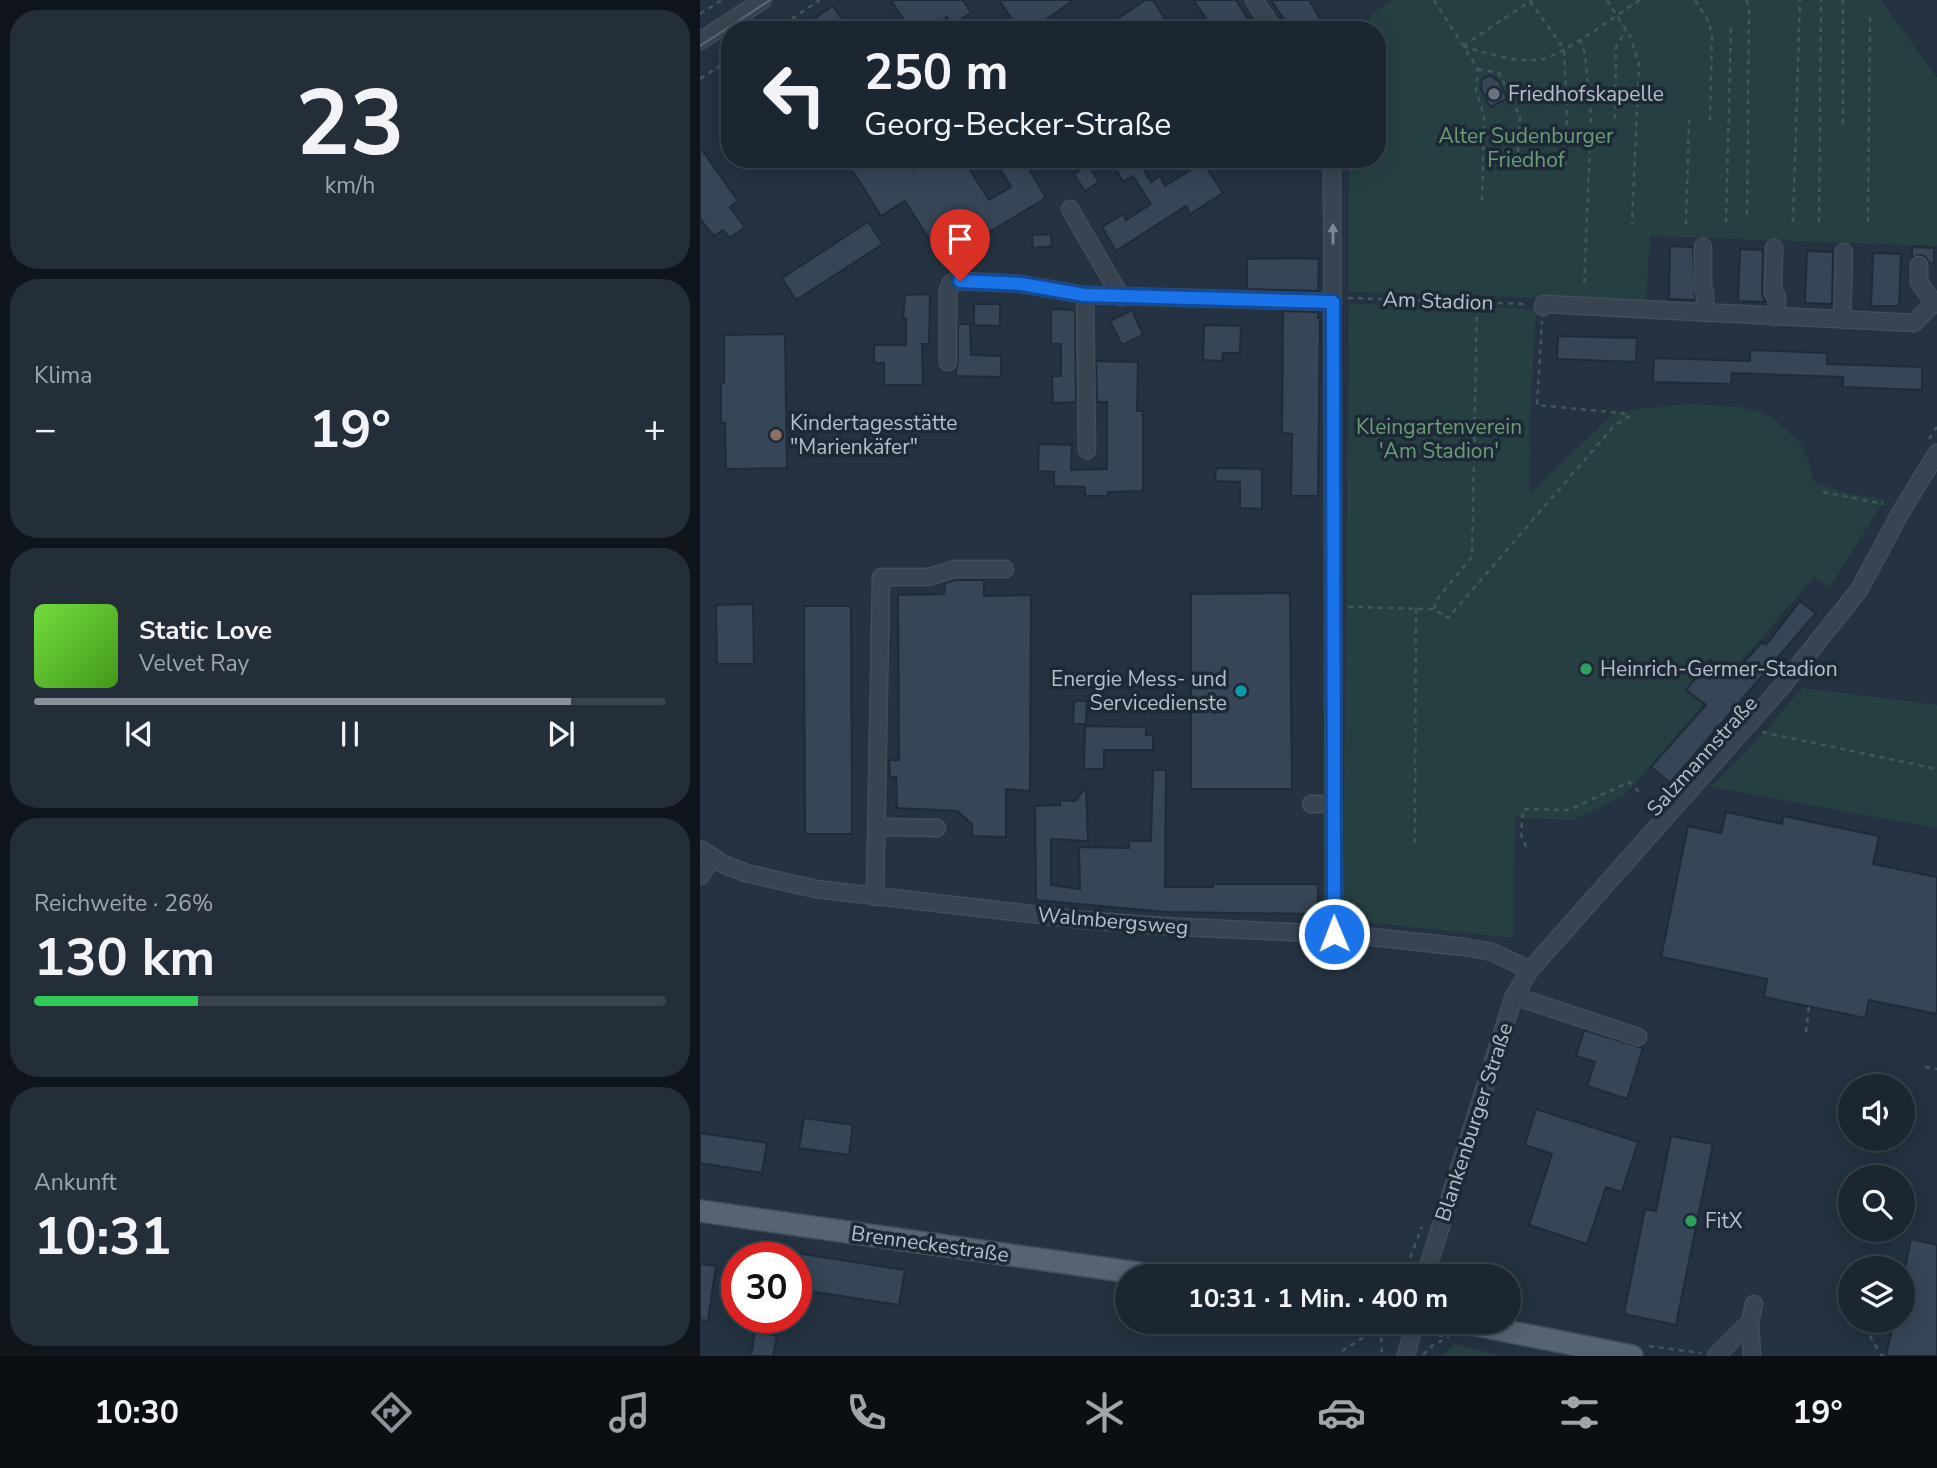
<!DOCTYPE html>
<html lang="de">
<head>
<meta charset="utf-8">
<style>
  :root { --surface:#1b2631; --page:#242e39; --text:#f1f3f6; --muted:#a0a5ab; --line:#39434d; --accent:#8c9099 }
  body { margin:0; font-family:"Nunito Sans",sans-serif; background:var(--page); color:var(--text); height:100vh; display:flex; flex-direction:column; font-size:26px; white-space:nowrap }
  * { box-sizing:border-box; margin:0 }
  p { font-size:23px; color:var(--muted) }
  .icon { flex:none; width:38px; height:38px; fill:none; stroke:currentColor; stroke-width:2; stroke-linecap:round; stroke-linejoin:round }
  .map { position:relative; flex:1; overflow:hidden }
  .sheet { display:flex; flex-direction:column; gap:10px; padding:10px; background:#0f151b; width:700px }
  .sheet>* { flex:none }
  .top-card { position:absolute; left:21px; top:21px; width:665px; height:147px; border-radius:28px; box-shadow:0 4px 18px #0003,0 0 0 2px var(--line); background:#1b2631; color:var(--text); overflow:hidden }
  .buttons { position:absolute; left:1138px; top:1074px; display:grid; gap:14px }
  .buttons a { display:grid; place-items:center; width:77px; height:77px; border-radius:50%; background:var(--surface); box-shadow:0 4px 18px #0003,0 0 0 2px var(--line); font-size:35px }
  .speed { position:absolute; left:21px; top:1242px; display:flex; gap:14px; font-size:35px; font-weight:700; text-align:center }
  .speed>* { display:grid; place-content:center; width:91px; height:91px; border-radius:50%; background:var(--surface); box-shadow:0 4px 18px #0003,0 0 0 2px var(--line); line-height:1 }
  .speed .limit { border:10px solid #d22; background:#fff; color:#111 }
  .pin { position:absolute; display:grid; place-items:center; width:60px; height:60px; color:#fff; margin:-72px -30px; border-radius:50% 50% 50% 0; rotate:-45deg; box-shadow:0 0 7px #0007 }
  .pin .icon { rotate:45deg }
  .me { position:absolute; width:77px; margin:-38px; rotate:359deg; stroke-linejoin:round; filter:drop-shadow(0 0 5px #0008) }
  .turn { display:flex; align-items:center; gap:24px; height:147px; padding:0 28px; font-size:32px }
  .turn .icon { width:91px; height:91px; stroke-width:2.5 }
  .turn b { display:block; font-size:49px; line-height:60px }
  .big { font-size:52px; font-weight:700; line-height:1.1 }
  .sheet .card { flex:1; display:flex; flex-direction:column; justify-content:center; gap:10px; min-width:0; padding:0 24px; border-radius:28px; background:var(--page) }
  .sheet .dial { align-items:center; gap:0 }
  .dial b { font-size:91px; line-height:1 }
  .song { display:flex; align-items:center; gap:21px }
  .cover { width:84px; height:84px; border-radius:10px; background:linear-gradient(135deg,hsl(100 70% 55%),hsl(100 70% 35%)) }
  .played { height:7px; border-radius:4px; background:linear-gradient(90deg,var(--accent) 85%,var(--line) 85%) }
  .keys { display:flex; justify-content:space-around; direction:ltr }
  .heat { display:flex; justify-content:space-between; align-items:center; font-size:38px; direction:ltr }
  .charge { height:10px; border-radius:5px; background:linear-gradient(90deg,#34c759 26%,var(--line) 0) }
  .trip { position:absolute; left:415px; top:1264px; width:406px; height:70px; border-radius:35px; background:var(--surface); box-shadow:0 4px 18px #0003,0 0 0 2px var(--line); font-weight:700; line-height:70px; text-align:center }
  .tabs { display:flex; height:112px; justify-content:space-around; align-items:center; background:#0b0f14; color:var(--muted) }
  .tabs .icon { width:49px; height:49px }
  .tabs .on { color:var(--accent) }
  .tabs b { font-size:32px; color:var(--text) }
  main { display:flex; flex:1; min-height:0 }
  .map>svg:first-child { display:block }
  .green { fill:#264042 }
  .building { fill:#364657; stroke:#1f2b38; stroke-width:2 }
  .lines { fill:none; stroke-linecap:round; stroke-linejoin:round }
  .minor-casing { stroke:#424d5a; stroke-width:19 }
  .major-casing { stroke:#424d5a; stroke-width:24 }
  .path { stroke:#3f595a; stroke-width:2.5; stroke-dasharray:5 5; stroke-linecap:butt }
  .minor { stroke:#384451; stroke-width:16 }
  .major { stroke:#566371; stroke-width:21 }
  .tram { stroke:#5a6878; stroke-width:2 }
  .oneway { fill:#7d8894 }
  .route-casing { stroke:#114b97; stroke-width:18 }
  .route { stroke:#1a73e8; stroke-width:12 }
  .worship-dot { fill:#6b7280; stroke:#1d2936; stroke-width:2.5 }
  .education-dot { fill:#8d6e63; stroke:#1d2936; stroke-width:2.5 }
  .leisure-dot { fill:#2e9e5b; stroke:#1d2936; stroke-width:2.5 }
  .culture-dot { fill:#0f9aa8; stroke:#1d2936; stroke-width:2.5 }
  .labels { text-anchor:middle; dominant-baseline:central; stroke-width:7; stroke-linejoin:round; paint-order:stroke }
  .poi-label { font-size:21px; fill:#b5bfcb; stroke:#1d2936; text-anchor:start }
  .park-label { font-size:21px; fill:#6b9d74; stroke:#1d2936 }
  .street-label { font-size:21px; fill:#b5bfcb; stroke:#1d2936 }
</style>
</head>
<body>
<main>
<section class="sheet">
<div class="card dial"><b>23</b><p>km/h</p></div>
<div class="card"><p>Klima</p>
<div class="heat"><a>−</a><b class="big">19°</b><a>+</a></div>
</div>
<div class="card">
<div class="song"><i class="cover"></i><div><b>Static Love</b><p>Velvet Ray</p></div></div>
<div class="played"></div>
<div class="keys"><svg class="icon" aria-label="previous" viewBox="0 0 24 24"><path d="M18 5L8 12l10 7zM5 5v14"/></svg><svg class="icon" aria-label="pause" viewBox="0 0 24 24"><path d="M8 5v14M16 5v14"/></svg><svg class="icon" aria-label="next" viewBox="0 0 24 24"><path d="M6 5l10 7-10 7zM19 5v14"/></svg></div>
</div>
<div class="card"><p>Reichweite · 26%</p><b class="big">130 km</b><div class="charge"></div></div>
<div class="card"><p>Ankunft</p><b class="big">10:31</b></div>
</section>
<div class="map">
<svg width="1237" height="1356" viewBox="0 0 1237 1356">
  <rect width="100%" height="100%" fill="#243241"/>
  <path class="green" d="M 693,0 L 1181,0 L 1237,78 L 1237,246 L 950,236 L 946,301 L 649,292 L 649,159 L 677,159 L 677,30 L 670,30 L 670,15 Z
    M 649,304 L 836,309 L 830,416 L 829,494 L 915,412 L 985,404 L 1041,407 L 1063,413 L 1077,421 L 1101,444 L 1109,463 L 1114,482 L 1151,494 L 1185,499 L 1130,587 L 1114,577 L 925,795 L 873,820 L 826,818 L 815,815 L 813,938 L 665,922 L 643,899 Z
    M 1102,688 L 1237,705 L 1237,828 L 1011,787 L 1064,733 Z
    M 755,1344 L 803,1356 L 741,1356 Z"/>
  <path class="building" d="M 191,0 L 263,0 L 271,13 L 251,25 L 247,17 L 228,30 L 210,30 Z
    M 299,0 L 374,0 L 331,30 L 319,30 Z
    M 446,0 L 453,0 L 472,30 L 419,30 L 414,21 Z
    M 494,0 L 536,0 L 555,30 L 513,30 Z
    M 571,0 L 609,0 L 627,30 L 591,30 Z
    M 133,6 L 149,30 L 97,30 Z
    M 790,75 L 799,81 L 807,99 L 790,107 L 781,89 L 782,79 Z
    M 0,147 L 38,201 L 30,207 L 45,227 L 30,238 L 23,230 L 14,236 L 0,219 Z
    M 145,159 L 206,159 L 213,170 L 230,159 L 263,159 L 289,200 L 311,187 L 294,159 L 323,159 L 346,198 L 276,240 L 282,240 L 244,263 L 205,201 L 181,216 Z
    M 411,159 L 438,159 L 451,182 L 460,176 L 465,186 L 503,162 L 523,193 L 490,214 L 486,206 L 416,251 L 402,227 L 423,214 L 426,220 L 451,204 L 433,176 L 423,182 Z
    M 388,165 L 399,182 L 385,191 L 374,174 Z
    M 168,222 L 183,244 L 96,300 L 82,278 Z
    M 351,234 L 352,246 L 333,248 L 332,235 Z
    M 970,246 L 993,247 L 995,300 L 969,299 Z
    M 1212,247 L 1234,248 L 1234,263 L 1229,263 L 1225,256 L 1220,255 L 1212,258 Z
    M 1040,249 L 1063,250 L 1062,293 L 1065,302 L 1038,301 Z
    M 1107,251 L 1133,252 L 1132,304 L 1105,303 Z
    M 1173,253 L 1201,254 L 1199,306 L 1171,306 Z
    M 593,258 L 619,259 L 618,291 L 547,289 L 547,259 Z
    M 230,294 L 229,344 L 222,344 L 223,385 L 184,385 L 184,363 L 174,363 L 174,345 L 206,345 L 206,318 L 203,318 L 205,295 Z
    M 274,304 L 300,304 L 300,326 L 274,325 Z
    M 351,309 L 375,310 L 376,402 L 353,403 L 352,376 L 361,376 L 361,344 L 351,344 Z
    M 432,310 L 443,335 L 422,345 L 410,321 Z
    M 583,311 L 618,312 L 618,318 L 620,318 L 618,496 L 591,496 L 592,434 L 582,433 Z
    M 258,324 L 270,324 L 271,355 L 301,356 L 301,377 L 255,376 L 258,362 Z
    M 504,325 L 541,326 L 540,353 L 523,353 L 522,361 L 503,360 Z
    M 85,334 L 87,468 L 26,469 L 25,423 L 21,423 L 21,383 L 24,383 L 24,335 Z
    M 858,336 L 937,338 L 936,362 L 857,359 Z
    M 1050,350 L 1127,353 L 1127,364 L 1222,367 L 1222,390 L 1143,387 L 1143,377 L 1032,373 L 1031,384 L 953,382 L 954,358 L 1050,361 Z
    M 396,361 L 438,362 L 437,411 L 443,411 L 443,491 L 408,492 L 408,496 L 385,496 L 385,487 L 354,486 L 354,472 L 338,471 L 339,444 L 372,445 L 371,470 L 407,469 L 407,402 L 397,402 Z
    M 516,468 L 562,469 L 562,509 L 540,508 L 540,482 L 515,481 Z
    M 256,580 L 284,580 L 284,596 L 331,595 L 330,791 L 306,789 L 306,837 L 272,836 L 272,824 L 257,811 L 197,808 L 196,777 L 190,777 L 189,760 L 199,760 L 198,595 L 244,594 L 245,583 Z
    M 590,593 L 592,789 L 491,789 L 491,594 Z
    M 1100,601 L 1116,613 L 970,783 L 951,767 L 1006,705 L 986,690 L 1010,660 L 1031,677 L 1062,642 L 1066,645 Z
    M 53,604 L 54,664 L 17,664 L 16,605 Z
    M 104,606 L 151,606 L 152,834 L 105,834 Z
    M 374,701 L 387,701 L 386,724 L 373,724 Z
    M 385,726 L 446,727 L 446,735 L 453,735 L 453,750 L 404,750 L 404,769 L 384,769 Z
    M 453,770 L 466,770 L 465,887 L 513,887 L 513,884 L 618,884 L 618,914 L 465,912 L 336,900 L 335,806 L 360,805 L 360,800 L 375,801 L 386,787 L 388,841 L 351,839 L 351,885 L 380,889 L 379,847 L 429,848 L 429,841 L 451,841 Z
    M 1026,812 L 1082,824 L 1083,816 L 1179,836 L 1173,864 L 1237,877 L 1237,1014 L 1169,1000 L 1165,1018 L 1064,997 L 1067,979 L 961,957 L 988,826 L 1021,833 Z
    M 884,1030 L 943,1048 L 927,1099 L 887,1086 L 895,1062 L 876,1056 Z
    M 836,1109 L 938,1142 L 922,1192 L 906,1187 L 887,1244 L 829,1225 L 852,1154 L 825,1145 Z
    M 104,1118 L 153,1125 L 149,1155 L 99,1148 Z
    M 0,1133 L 67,1143 L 62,1173 L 0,1163 Z
    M 971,1136 L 1013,1144 L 976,1325 L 924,1314 L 945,1209 L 956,1211 Z
    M 1211,1239 L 1237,1245 L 1237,1356 L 1186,1356 L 1194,1321 L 1202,1321 L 1202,1282 Z
    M 96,1253 L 205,1270 L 199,1305 L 96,1289 Z
    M 0,1264 L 16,1266 L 8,1321 L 0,1320 Z
    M 55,1332 L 77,1336 L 73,1356 L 51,1356 Z"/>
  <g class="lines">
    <g class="minor-casing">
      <path id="minor" d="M 554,0 L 574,30
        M 0,41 L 63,0
        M 632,159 L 634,934
        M 370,209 L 421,297
        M 1003,247 L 1003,288 L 1005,294 L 1005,313
        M 1074,248 L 1073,293 L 1077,297 L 1076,317
        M 1219,265 L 1219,282 L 1234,303
        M 385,295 L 387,450
        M 843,307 L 844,304 L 1214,323 L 1234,303 L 1237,304
        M 1142,320 L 1144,252
        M 248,362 L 248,290 L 251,283 L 260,281 L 321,284 L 385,295 L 633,302
        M 611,804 L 634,804
        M 176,827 L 237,828
        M 0,849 L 25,865 L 46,873 L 116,889 L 383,920 L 461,926 L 654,935 L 764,947 L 792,952 L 830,970
        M 0,876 L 12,859
        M 175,897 L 181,577 L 228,577 L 255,569 L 305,569
        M 814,996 L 938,1037
        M 725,1276 L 814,996 L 830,970 L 1083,685 L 1159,590 L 1202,510 L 1237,453
        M 706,1356 L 715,1321
        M 1016,1356 L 1050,1322
        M 1052,1356 L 1050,1322 L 1054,1304"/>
    </g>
    <g class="major-casing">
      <path id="major" d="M 0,1211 L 459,1276
        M 756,1321 L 932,1356"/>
    </g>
    <path class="path" d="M 734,0 L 778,69 L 776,90 L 784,116 L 782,206
      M 907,0 L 930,36 L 939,64 L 932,224
      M 995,0 L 1009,22 L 1012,36 L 1010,121
      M 1046,0 L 1049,5 L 1047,220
      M 0,14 L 22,0
      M 75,30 L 120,0
      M 880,39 L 885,54 L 891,118 L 884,288
      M 763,46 C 785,53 819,64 843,59 C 864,54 918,14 940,0
      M 763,46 L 832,0
      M 778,69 L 799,73 L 820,117 L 817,166 L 865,168 L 867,118 L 864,49 L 830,1
      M 0,79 L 30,59
      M 915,119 L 916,47 L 926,30
      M 1143,124 L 1143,0
      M 1093,222 L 1100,0
      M 1119,222 L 1121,0
      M 1168,222 L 1170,11
      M 1026,223 L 1031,28
      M 986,224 L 989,120
      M 648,298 L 826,304
      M 1229,439 L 1237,427
      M 1123,492 L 1184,504
      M 648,607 L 734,609 L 748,618 L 914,426 L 930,416 L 921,413 L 837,405 L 842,321
      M 734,609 L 738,598 L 772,557 L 777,302
      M 1062,732 L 1237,769
      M 715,843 L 716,608
      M 826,847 L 821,834 L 823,809 L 869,810 L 929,782 L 939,792
      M 1106,1032 L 1109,1006
      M 1225,1067 L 1237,1069
      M 703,1276 L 722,1227
      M 643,1321 L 695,1329
      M 671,1321 L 671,1325 L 681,1337 L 682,1356
      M 729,1334 L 743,1336
      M 1170,1336 L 1181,1355 L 1186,1356
      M 949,1346 L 1001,1353
      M 642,1351 L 675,1330
      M 723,1355 L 733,1345 L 749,1337"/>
    <use href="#minor" class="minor"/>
    <use href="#major" class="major"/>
    <path class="tram" d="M 0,46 L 70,0"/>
  </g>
  <defs><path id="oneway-solid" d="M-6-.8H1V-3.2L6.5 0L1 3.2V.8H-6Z" transform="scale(1.75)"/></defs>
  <use class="oneway" href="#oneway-solid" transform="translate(633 234) rotate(-90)"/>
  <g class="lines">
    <g class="route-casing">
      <path id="route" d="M 260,281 L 321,284 L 385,295 L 633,302 L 634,934"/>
    </g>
    <use href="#route" class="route"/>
  </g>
  <circle class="worship-dot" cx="794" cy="94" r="7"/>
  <circle class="education-dot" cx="76" cy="435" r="7"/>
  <g class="leisure-dot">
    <circle cx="886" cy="669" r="7"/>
    <circle cx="991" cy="1221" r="7"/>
  </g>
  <circle class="culture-dot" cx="541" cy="691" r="7"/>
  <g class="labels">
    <g class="poi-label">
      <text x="808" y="94">Friedhofskapelle</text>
      <text x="90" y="423">Kindertagesstätte<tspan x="90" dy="24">"Marienkäfer"</tspan></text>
      <text x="900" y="669">Heinrich-Germer-Stadion</text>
      <text x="527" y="679" text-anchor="end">Energie Mess- und<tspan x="527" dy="24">Servicedienste</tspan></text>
      <text x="1005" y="1221">FitX</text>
    </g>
    <g class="park-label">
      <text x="826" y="136">Alter Sudenburger<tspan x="826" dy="24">Friedhof</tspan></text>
      <text x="739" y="427">Kleingartenverein<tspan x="739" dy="24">'Am Stadion'</tspan></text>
    </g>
    <g class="street-label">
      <text transform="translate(738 301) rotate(2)">Am Stadion</text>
      <text transform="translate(1002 756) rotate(-48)">Salzmannstraße</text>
      <text transform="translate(413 921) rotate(5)">Walmbergsweg</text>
      <text transform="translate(774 1122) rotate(-72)">Blankenburger Straße</text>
      <text transform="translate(230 1244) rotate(8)">Brenneckestraße</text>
    </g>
  </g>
</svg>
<div class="buttons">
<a><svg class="icon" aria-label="sound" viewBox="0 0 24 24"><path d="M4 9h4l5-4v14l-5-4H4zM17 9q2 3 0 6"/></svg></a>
<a><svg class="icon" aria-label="search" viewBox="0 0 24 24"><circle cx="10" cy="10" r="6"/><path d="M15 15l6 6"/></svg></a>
<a><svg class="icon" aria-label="layers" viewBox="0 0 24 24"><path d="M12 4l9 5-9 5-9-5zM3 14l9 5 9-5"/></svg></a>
</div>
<div class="speed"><div class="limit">30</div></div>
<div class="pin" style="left:260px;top:281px;background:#d93025"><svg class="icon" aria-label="arrive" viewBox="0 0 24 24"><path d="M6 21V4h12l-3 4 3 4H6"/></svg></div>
<svg class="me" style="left:634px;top:934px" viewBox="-20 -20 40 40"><circle r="17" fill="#1a73e8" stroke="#fff" stroke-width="3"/><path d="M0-11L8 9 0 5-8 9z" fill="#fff"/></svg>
<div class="trip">10:31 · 1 Min. · 400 m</div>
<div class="top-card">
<div class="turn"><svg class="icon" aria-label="left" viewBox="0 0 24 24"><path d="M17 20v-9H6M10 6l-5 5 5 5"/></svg><div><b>250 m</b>Georg-Becker-Straße</div></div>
</div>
</div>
</main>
<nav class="tabs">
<b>10:30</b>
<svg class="icon on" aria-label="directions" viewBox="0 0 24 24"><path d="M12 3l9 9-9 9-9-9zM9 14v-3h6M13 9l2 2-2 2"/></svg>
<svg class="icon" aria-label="music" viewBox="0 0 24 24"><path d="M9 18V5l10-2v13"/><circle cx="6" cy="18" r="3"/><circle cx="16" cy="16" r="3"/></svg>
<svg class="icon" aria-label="phone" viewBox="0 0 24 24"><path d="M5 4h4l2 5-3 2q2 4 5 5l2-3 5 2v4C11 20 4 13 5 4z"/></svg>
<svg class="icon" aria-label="climate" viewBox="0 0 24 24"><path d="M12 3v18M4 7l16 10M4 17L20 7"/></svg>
<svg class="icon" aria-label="car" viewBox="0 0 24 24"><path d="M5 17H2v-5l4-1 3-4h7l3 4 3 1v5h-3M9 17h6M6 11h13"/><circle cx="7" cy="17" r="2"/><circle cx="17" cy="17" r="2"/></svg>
<svg class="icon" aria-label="filters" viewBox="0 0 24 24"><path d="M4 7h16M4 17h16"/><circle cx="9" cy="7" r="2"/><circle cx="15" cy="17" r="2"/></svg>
<b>19°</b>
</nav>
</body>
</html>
